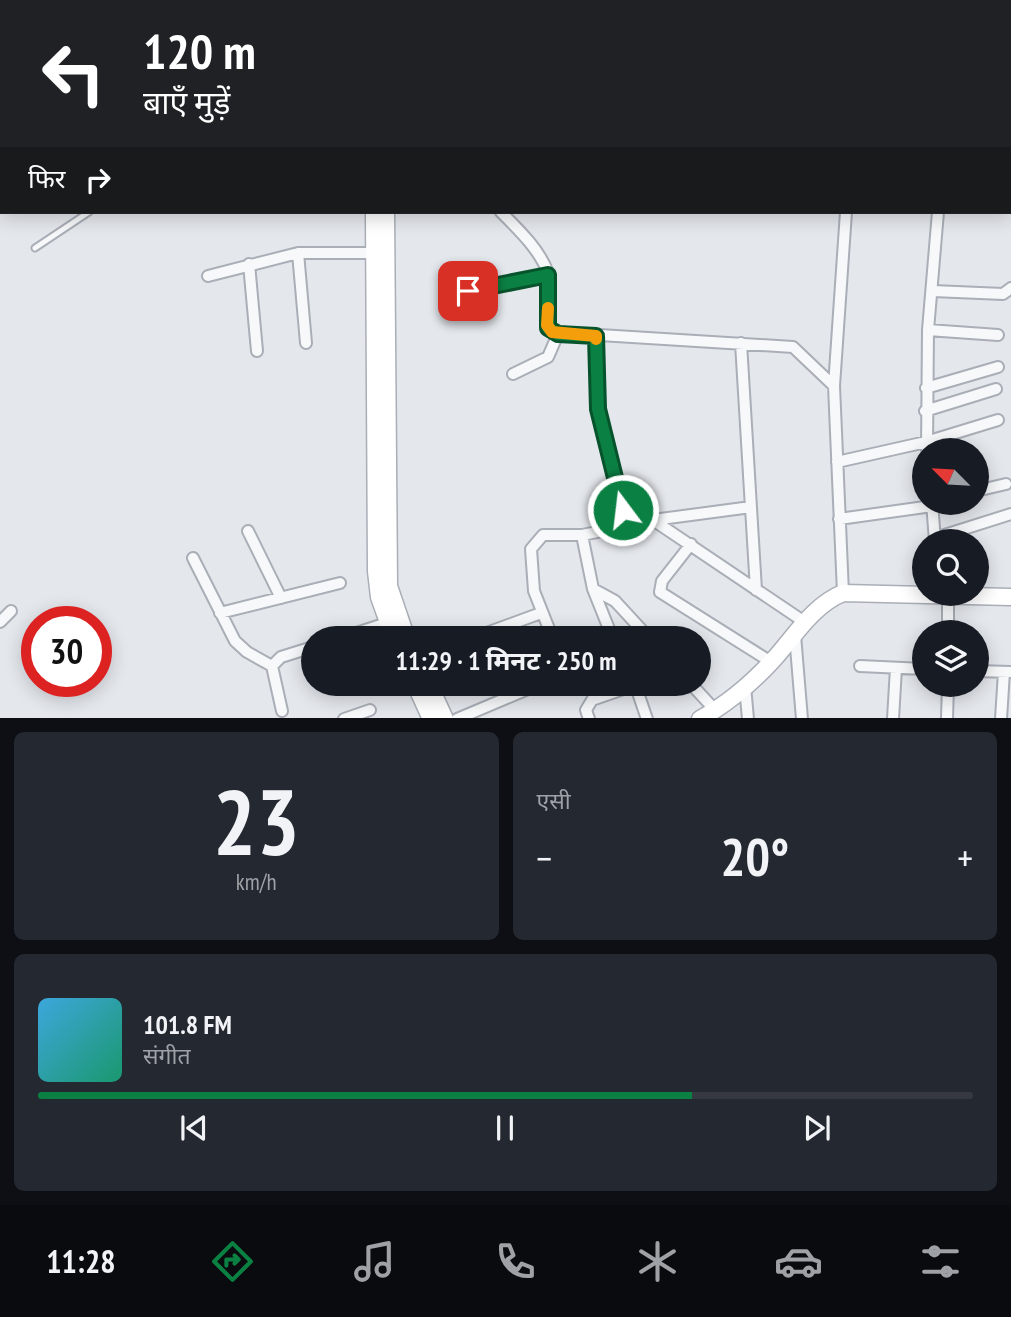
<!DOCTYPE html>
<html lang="hi">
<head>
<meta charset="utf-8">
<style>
  :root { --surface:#171b24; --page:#242831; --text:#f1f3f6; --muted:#9ea1a6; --line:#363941; --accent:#0b8043 }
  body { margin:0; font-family:"PT Sans Narrow","Noto Sans Devanagari",sans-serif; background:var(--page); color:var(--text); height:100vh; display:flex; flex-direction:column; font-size:26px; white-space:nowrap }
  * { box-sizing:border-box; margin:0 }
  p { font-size:23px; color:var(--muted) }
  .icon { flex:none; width:38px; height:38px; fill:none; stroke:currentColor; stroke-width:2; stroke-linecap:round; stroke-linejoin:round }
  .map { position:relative; height:718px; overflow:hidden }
  .side { display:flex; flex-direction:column; gap:14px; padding:14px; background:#0d0f14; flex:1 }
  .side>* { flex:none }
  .hud { position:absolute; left:0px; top:0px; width:1012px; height:214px; box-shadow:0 4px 18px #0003; background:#202124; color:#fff; overflow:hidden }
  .needle { width:46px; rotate:294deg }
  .tools { position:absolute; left:912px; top:438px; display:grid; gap:14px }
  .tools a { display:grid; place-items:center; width:77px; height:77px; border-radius:50%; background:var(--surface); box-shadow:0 4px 18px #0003; font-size:35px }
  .speed { position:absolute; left:21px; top:606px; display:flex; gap:14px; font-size:35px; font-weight:700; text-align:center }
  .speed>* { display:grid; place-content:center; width:91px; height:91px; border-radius:50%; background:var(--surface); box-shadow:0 4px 18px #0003; line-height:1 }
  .speed .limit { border:10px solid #d22; background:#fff; color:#111 }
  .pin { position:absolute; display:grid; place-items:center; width:60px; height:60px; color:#fff; margin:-30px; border-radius:14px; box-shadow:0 4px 10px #0006 }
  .me { position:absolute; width:77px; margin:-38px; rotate:345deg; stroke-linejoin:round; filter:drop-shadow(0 0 5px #0008) }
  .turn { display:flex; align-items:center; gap:24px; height:147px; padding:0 28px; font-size:32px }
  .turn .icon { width:91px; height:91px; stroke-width:2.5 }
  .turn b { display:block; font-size:49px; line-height:60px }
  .then { display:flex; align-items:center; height:66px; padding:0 28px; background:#0003; gap:14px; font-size:26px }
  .big { font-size:52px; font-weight:700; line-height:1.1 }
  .side .card { flex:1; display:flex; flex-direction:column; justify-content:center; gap:10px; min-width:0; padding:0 24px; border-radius:10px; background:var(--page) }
  .side .dial { align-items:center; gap:0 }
  .dial b { font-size:91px; line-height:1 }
  .song { display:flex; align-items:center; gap:21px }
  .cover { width:84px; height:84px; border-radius:10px; background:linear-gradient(135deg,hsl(200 70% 55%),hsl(160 70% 35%)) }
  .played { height:7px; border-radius:4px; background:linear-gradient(90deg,var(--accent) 70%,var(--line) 70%) }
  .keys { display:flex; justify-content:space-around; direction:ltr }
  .heat { display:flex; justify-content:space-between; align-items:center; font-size:38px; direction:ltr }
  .side .tiles { flex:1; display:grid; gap:14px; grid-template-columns:1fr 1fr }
  .card:last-child { grid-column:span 2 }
  .trip { position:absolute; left:301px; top:626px; width:410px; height:70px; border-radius:35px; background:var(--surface); box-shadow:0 4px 18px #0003; font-weight:700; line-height:70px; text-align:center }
  .dock { display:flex; height:112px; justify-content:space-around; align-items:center; background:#090b0e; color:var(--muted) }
  .dock .icon { width:49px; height:49px }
  .dock .on { color:var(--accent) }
  .dock b { font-size:32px; color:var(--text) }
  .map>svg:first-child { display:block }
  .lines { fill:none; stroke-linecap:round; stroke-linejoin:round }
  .lane-casing { stroke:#a9aeb7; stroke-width:9 }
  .street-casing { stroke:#a9aeb7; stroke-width:14 }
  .secondary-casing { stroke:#a9aeb7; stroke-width:19 }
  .lane { stroke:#f7f8fa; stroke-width:5 }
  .street { stroke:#f7f8fa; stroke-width:10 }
  .secondary { stroke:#fff; stroke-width:16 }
  .rail { stroke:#7d8696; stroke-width:2.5; stroke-dasharray:3.5 7; stroke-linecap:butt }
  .route-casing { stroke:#07532c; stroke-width:18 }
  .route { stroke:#0b8043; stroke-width:12 }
  .slow { stroke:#f59e0b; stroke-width:12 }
</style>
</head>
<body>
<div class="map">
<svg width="1011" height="719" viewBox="0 0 1011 719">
  <rect width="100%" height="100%" fill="#e4e7ec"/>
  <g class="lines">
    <g class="lane-casing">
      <path id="lane" d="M 399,2 L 400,0
        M 604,2 L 605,0
        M 35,248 L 89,212"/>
    </g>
    <g class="street-casing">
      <path id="street" d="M 1010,115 L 1011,115
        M 1010,128 L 1011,128
        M 501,212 C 518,229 540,250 548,273 C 554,290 539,319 552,332 L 793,347 L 834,386
        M 298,253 L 306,343
        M 249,264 L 257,351
        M 208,276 L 298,253 L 374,253
        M 468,291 L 549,275
        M 933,291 L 1003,294 L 1011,288
        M 928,330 L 998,335
        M 596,336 L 600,423 L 625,520 L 618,528 L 582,535 L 593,589 L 613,639
        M 741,343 L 756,590
        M 513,374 L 548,357 L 558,334
        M 926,388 L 998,367
        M 925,411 L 996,389
        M 927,450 L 928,330 L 938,212
        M 837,462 L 926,442 L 998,420
        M 976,491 L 1006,484
        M 932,502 L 935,541
        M 839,519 L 932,506
        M 625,520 L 653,520 L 806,623
        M 653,520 L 751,507
        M 248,531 L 281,598
        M 935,538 L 1011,514
        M 691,544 L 662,581 L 660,592 L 771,662
        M 193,558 L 235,641 L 247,652 L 272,666
        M 593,589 L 615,601 L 650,639
        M 843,593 L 834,386 L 846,212
        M 948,594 L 948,632
        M 220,613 L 340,583
        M 0,622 L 11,611
        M 795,635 L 802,719
        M 338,639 L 387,623
        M 470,639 L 541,613
        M 553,639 L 534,591 L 531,549 L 543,535 L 582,535
        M 860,666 L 924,669
        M 976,671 L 1011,672
        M 635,684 L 647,719
        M 691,684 L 715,710
        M 745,686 L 748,719
        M 282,711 L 272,666 L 281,657 L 313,647
        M 344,719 L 370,710
        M 457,719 L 540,684
        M 589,719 L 586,710 L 592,700 L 635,685
        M 893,719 L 896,668
        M 947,719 L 948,684
        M 1001,719 L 1004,672"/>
    </g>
    <g class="secondary-casing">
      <path id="secondary" d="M 0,75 L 2,75
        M 0,93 L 2,93
        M 374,212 L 376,571 L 379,597 L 394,639
        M 386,212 L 389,586 L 407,639
        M 415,684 L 431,719
        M 429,684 L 445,719
        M 700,719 C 727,704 752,683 773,660 C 794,637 813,605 843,593 L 1011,597"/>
    </g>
    <use href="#lane" class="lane"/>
    <use href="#street" class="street"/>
    <use href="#secondary" class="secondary"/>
    <path class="rail" d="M 0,27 L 2,27
      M 1010,70 L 1011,70"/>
  </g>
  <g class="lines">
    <g class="route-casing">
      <path id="route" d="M 468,291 L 548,275 L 548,328 L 558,334 L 596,336 L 598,409 L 623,510"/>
    </g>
    <use href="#route" class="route"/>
    <path class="slow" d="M 548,308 L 547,325 L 552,332 L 596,336 L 596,339"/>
  </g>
</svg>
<div class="tools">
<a><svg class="needle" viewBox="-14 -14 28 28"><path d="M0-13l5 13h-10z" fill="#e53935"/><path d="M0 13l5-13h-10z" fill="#9ea1a6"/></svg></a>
<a><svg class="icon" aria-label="search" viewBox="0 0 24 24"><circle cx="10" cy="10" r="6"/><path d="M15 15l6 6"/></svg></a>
<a><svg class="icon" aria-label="layers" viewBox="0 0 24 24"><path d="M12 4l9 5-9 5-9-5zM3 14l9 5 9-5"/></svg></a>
</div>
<div class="speed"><div class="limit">30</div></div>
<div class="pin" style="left:468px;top:291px;background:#d93025"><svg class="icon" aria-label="arrive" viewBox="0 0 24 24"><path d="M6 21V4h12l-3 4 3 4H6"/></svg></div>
<svg class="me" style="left:623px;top:510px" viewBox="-20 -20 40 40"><circle r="17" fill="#0b8043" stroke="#fff" stroke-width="3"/><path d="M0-11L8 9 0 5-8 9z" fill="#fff"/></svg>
<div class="trip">11:29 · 1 मिनट · 250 m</div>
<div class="hud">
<div class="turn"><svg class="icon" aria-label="left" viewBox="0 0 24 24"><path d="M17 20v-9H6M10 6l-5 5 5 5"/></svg><div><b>120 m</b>बाएँ मुड़ें</div></div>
<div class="then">फिर<svg class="icon" aria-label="right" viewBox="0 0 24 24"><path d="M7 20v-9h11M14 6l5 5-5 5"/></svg></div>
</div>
</div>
<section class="side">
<div class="tiles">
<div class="card dial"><b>23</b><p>km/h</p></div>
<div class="card"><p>एसी</p>
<div class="heat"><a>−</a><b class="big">20°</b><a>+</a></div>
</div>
<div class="card">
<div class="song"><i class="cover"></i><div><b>101.8 FM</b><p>संगीत</p></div></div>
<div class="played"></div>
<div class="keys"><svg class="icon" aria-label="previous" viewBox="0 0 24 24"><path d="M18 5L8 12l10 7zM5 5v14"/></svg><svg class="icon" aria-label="pause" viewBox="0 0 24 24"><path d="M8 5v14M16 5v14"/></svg><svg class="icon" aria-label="next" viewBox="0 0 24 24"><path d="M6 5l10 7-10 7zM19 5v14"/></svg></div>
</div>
</div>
</section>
<nav class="dock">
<b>11:28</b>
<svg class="icon on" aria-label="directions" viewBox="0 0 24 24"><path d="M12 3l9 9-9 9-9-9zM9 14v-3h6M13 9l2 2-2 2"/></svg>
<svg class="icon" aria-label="music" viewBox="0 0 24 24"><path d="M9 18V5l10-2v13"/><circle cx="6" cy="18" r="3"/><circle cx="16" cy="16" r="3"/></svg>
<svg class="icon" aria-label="phone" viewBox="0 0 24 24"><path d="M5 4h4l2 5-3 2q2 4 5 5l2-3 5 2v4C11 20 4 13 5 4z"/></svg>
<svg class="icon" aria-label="climate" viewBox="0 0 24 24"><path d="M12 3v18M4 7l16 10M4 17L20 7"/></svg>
<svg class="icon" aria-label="car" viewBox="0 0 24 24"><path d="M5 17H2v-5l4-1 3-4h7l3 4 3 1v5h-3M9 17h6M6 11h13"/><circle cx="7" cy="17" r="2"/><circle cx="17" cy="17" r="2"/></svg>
<svg class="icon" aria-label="filters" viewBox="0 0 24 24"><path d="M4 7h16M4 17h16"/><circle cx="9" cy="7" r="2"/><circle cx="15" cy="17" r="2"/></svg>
</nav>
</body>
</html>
